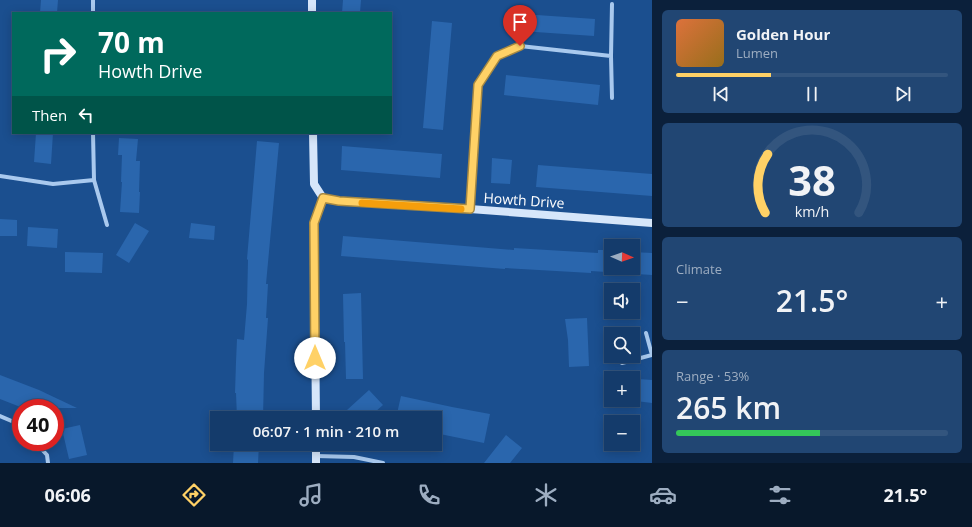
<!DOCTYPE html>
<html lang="en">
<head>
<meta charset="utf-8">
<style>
  :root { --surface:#143b6b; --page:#214673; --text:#f1f3f6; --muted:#9dadc1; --line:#33557e; --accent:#ffd166 }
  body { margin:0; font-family:"Open Sans",sans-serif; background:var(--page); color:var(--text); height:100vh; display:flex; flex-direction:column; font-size:15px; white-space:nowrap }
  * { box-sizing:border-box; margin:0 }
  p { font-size:13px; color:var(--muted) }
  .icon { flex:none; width:22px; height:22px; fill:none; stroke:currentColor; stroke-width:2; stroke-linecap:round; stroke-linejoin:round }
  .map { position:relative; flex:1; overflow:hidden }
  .sheet { display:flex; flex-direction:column; gap:10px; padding:10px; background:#0b203b; width:320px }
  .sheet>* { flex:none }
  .guide { position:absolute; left:12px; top:12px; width:380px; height:122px; border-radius:0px; box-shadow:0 2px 10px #0003,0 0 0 1px var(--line); background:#00695c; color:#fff; overflow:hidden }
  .needle { width:26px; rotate:92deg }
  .buttons { position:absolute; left:604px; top:239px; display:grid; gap:8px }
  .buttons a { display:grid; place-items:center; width:36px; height:36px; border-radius:0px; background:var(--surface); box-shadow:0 2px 10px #0003,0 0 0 1px var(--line); font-size:20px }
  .speed { position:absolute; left:12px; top:399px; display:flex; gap:8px; font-size:20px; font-weight:700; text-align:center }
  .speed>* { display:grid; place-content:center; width:52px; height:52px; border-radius:50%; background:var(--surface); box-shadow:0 2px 10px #0003,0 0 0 1px var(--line); line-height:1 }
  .speed .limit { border:6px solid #d22; background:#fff; color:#111 }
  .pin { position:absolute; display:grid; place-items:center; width:34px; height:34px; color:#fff; margin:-41px -17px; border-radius:50% 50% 50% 0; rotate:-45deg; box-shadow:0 0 4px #0007 }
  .pin .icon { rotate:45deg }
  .me { position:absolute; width:44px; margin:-22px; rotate:0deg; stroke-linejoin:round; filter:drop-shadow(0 0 3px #0008) }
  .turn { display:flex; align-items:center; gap:14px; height:84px; padding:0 20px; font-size:18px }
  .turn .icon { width:52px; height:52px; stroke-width:2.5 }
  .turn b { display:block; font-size:28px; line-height:34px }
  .then { display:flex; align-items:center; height:38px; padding:0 20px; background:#0003; gap:8px; font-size:15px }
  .big { font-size:30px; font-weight:600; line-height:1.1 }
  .sheet .card { flex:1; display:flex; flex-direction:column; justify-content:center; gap:6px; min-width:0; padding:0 14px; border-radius:6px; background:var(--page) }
  .sheet .dial { align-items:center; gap:0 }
  .dial svg { height:104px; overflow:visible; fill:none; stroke:var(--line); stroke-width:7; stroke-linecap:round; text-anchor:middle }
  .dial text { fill:var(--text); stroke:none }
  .song { display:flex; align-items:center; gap:12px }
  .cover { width:48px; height:48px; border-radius:6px; background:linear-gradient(135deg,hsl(20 70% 55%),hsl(40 70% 35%)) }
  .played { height:4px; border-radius:2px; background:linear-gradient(90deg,var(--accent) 35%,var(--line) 35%) }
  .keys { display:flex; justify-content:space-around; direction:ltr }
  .heat { display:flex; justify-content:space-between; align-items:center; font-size:22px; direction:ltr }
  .charge { height:6px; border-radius:3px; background:linear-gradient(90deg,#34c759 53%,var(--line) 0) }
  .trip { position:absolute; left:210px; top:411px; width:232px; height:40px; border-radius:0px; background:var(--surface); box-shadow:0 2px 10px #0003,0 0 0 1px var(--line); font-weight:600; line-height:40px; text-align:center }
  .tab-bar { display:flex; height:64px; justify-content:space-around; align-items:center; background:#08182b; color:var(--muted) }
  .tab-bar .icon { width:28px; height:28px }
  .tab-bar .selected { color:var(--accent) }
  .tab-bar b { font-size:18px; color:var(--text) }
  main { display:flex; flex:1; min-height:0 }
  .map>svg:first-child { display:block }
  .building { fill:#2a66ad }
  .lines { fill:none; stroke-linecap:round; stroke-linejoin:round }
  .street { stroke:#a9c9ee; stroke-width:4 }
  .secondary { stroke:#d6e6fa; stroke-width:8 }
  .route-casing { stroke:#a68842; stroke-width:10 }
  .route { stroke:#ffd166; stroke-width:7 }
  .slow { stroke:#f59e0b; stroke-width:7 }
  .labels { text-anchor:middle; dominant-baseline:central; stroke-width:4; stroke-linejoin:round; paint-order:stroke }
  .street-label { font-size:14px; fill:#fff; stroke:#1b4f8f }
</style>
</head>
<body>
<main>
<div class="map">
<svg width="652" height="463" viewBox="0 0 652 463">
  <rect width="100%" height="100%" fill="#1b4f8f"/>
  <path class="building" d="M 41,0 L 58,0 L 57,13 L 40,13 Z
    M 343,0 L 361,0 L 360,13 L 342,13 Z
    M 522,14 L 595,19 L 594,36 L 521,31 Z
    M 432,21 L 452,23 L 443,130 L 423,128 Z
    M 506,75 L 600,85 L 598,105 L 504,95 Z
    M 36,133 L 53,133 L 51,164 L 34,162 Z
    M 119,138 L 138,139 L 136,161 L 140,161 L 139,192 L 140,192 L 139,213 L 120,212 L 122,182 L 121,182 L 122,155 L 118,155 Z
    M 257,141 L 279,143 L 266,284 L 268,284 L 266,318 L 268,318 L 264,373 L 263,418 L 237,418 L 236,393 L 235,393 L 236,362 L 237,339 L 244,340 L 247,304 L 248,260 L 247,259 Z
    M 342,146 L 442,154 L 440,178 L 341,170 Z
    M 492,158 L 512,160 L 510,184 L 491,183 Z
    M 538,165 L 652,174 L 652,196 L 536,187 Z
    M 0,219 L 17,220 L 17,236 L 0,236 Z
    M 135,223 L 149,231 L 129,263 L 116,255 Z
    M 191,223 L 215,226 L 214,240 L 189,238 Z
    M 28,227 L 58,229 L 57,248 L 27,246 Z
    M 343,236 L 514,250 L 514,248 L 598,253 L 598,250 L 611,250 L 611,268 L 633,268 L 633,252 L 652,253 L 652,275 L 591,271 L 591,273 L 505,268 L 505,269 L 341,256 Z
    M 65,252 L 103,253 L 102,273 L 65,272 Z
    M 361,293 L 363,379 L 346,379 L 345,342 L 344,342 L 343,294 Z
    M 587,318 L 589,366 L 569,367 L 568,340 L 565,319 Z
    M 0,375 L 39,390 L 77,408 L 23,408 L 0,399 Z
    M 638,379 L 652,380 L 652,403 L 636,401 Z
    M 369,390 L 383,405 L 368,418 L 354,418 L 347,410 Z
    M 401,396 L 452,407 L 490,414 L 484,443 L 435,433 L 435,418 L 396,418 Z
    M 80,425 L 87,455 L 69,459 L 62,429 Z
    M 506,435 L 522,448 L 510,463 L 484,463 Z
    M 234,444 L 259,444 L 258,463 L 233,463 Z"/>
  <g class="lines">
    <path class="street" d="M 93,0 L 93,13
      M 611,56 L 612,4
      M 93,133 L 94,180 L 107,225
      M 0,176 L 53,184 L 94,180
      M 470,209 L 478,85 L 497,56 L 520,46 L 611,56 L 612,98
      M 646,333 L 652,355
      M 622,363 L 652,355
      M 0,416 L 21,425
      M 35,442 L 47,455 L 48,463
      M 316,456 L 354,457 L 383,463"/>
    <path class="secondary" d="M 312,0 L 312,13
      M 313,133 L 314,184 L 323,198
      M 323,198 L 339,201 L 470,209 L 652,223
      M 316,418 L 314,223 L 323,198
      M 316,444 L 316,463"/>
  </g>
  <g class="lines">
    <g class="route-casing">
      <path id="route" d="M 315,358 L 314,223 L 323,198 L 339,201 L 470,209 L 478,85 L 497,56 L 520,46"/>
    </g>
    <use href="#route" class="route"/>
    <path class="slow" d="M 362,203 L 461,209"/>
  </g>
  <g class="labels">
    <g class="street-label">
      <text transform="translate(524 200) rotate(4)">Howth Drive</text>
    </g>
  </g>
</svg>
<div class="buttons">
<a><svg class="needle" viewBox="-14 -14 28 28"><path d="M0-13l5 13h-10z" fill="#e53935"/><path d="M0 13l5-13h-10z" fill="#9dadc1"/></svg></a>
<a><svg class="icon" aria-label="sound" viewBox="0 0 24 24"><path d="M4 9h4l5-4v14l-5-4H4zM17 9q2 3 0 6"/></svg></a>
<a><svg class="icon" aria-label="search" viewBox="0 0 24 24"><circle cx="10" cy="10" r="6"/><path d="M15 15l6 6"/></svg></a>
<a>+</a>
<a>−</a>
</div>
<div class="speed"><div class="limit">40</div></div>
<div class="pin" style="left:520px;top:46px;background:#d93025"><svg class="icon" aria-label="arrive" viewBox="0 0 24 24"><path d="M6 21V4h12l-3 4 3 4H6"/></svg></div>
<svg class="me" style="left:315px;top:358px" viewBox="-20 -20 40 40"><circle r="19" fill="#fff"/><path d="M0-13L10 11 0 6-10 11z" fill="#ffd166"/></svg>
<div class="trip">06:07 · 1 min · 210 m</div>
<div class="guide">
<div class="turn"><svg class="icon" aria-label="right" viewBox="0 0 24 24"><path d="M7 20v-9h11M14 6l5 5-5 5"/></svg><div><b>70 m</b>Howth Drive</div></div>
<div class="then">Then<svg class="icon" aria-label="left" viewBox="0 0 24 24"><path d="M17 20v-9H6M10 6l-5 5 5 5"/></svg></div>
</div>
</div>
<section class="sheet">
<div class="card">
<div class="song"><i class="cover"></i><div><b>Golden Hour</b><p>Lumen</p></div></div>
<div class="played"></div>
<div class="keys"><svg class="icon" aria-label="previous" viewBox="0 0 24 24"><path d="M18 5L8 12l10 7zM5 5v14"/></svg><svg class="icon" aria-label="pause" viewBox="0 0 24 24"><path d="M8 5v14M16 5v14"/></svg><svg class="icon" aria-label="next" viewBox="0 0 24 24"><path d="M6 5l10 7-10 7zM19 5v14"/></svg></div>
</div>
<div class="card dial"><svg viewBox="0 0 100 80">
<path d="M14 69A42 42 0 1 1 86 69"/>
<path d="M14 69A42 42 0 0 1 16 24" stroke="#ffd166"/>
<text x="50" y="56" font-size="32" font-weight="700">38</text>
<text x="50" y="72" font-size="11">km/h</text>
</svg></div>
<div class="card"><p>Climate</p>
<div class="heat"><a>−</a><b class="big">21.5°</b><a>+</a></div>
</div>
<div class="card"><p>Range · 53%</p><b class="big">265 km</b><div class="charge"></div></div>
</section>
</main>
<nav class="tab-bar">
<b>06:06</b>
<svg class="icon selected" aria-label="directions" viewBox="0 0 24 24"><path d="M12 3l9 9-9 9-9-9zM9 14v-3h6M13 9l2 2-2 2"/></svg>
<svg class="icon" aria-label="music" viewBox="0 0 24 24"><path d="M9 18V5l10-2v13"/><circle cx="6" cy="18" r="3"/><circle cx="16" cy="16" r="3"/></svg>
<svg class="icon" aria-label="phone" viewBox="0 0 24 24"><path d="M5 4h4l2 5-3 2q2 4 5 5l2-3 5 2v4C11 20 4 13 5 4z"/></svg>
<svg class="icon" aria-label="climate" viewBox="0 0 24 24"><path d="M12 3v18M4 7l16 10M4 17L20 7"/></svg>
<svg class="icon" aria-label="car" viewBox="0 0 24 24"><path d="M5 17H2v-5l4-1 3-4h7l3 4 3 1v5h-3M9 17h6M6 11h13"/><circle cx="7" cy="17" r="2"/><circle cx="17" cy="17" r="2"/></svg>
<svg class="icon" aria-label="filters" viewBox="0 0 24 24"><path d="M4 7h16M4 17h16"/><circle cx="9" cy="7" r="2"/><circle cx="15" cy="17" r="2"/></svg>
<b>21.5°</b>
</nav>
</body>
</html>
